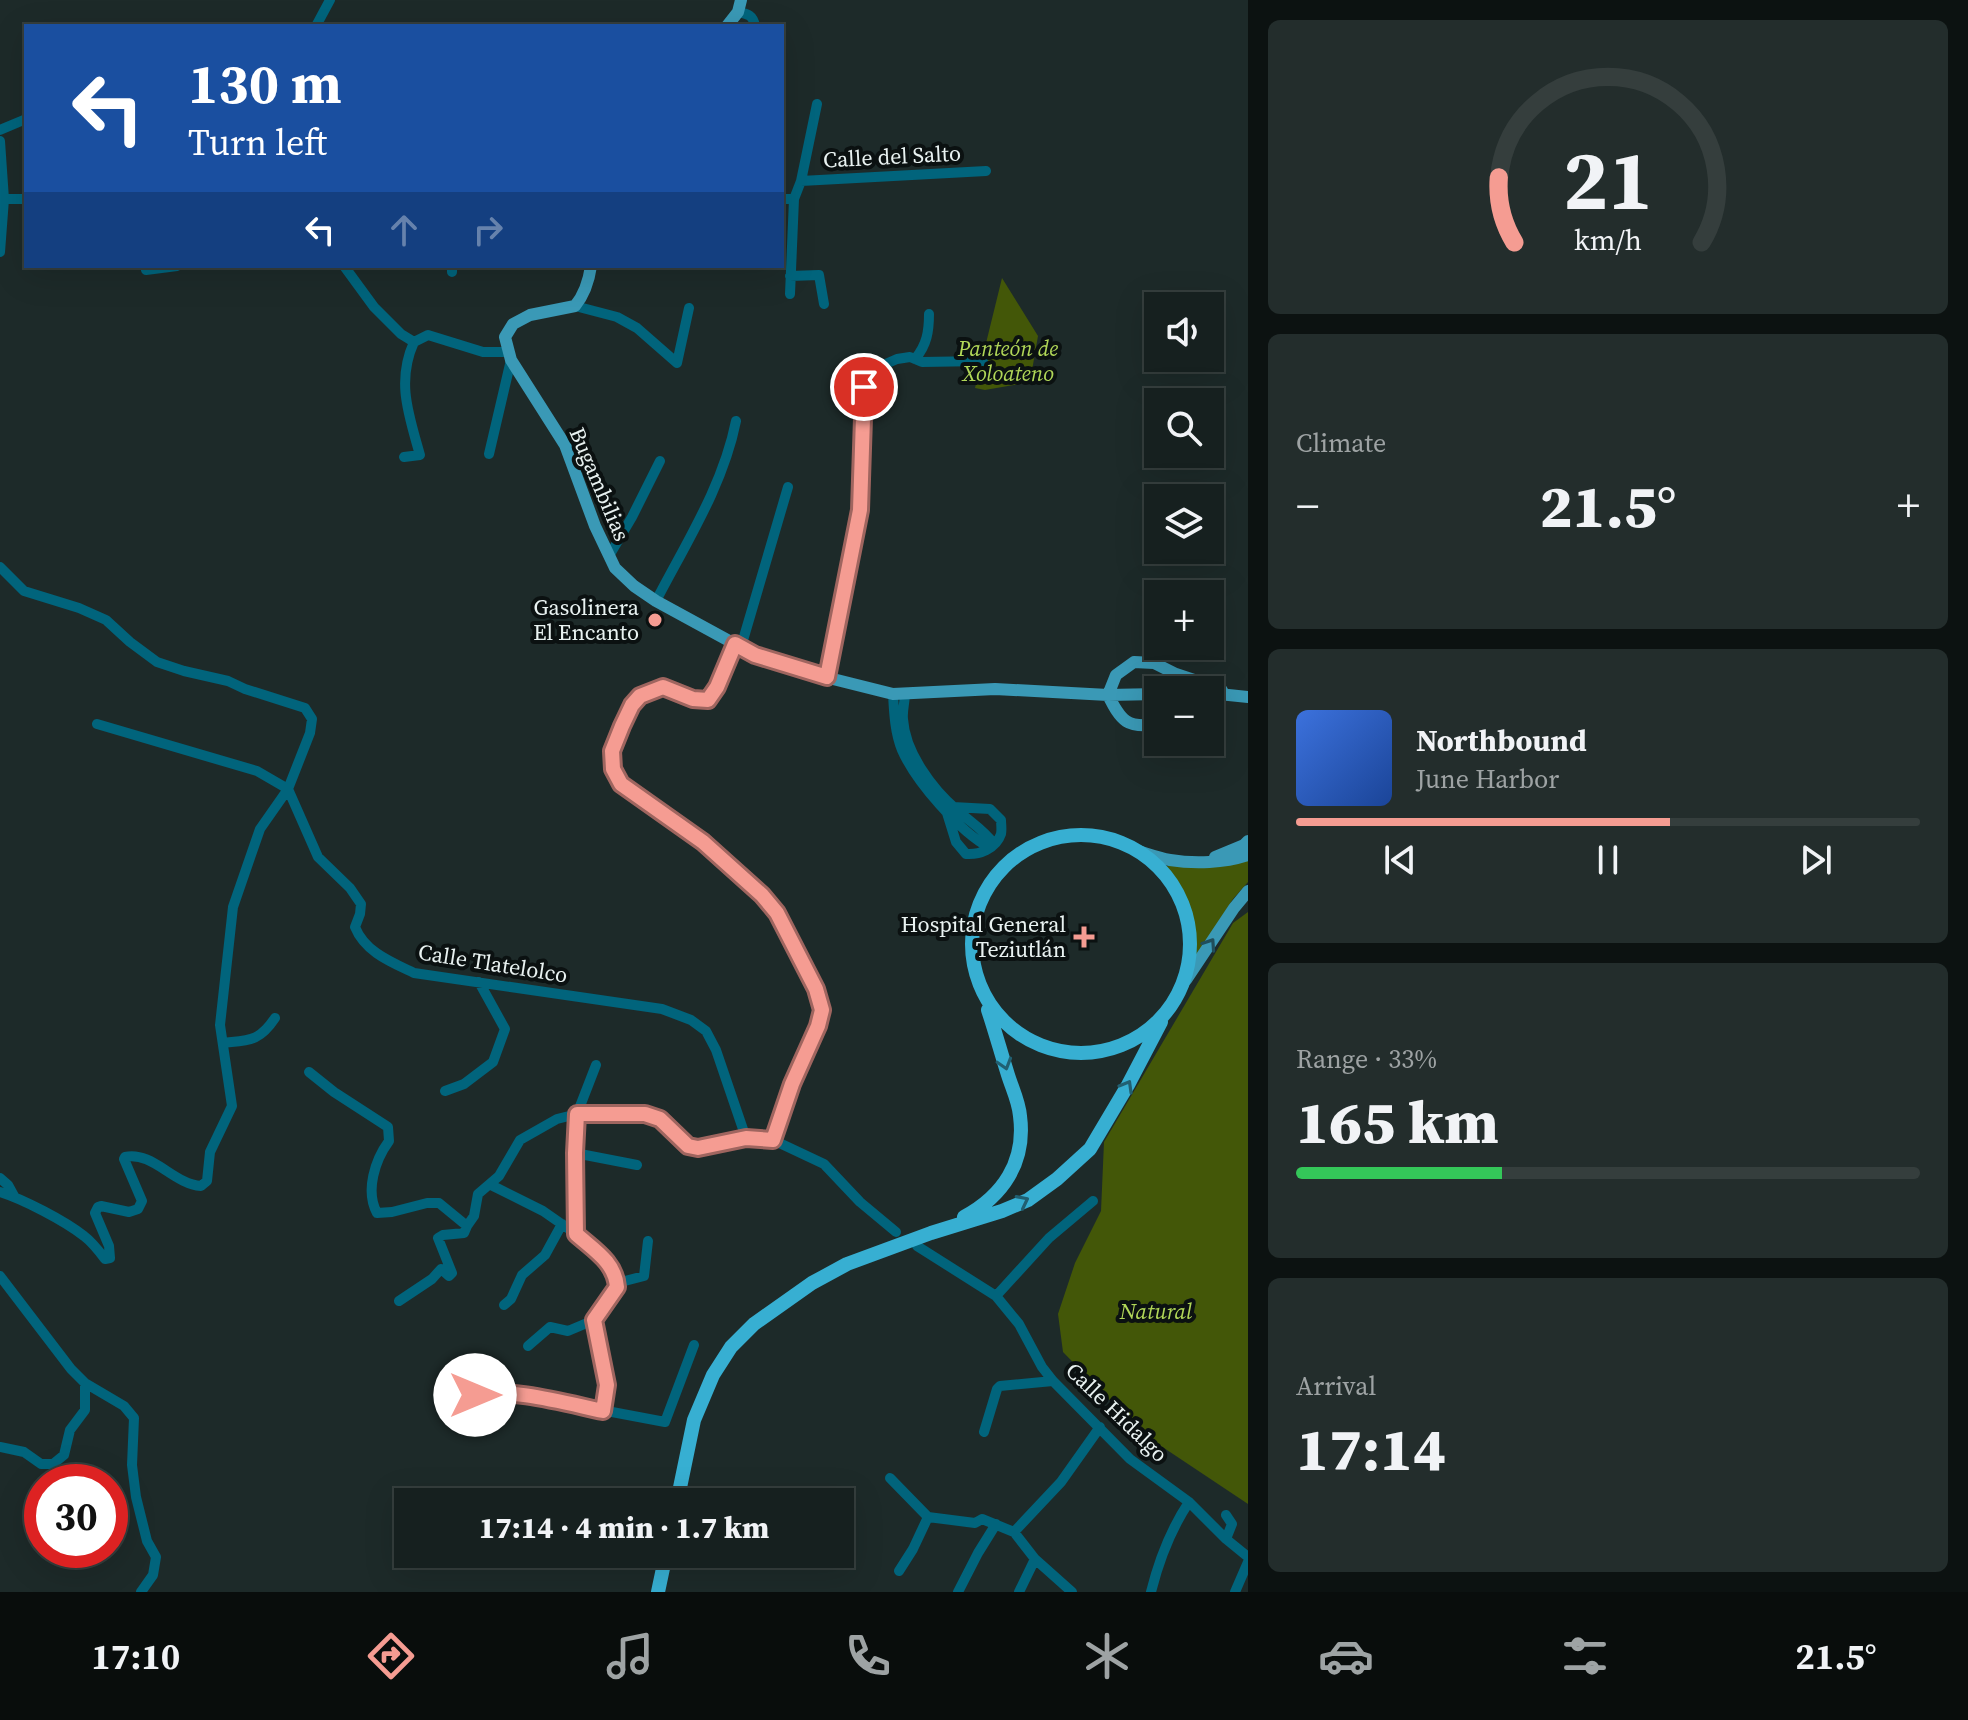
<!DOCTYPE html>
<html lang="en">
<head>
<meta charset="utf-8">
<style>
  :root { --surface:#16201f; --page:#232d2c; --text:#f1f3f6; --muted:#9ea3a4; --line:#353e3d; --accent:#f59c92 }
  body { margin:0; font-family:"Source Serif 4",serif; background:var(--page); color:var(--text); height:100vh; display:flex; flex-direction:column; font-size:30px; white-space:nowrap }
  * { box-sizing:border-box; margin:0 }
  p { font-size:26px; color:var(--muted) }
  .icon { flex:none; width:44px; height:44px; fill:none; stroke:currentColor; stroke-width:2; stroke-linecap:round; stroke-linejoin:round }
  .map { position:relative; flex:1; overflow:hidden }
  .details { display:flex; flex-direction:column; gap:20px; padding:20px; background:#0c1211; width:720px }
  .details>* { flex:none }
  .top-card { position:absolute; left:24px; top:24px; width:760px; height:244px; border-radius:0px; box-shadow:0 8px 32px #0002,0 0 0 2px var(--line); background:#1a4fa0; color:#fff; overflow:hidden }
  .fabs { position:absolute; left:1144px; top:292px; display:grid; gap:16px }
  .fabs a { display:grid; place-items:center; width:80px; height:80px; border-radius:0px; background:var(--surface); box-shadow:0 8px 32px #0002,0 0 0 2px var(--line); font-size:40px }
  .speed { position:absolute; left:24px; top:1464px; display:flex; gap:16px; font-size:40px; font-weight:700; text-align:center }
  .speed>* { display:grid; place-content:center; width:104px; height:104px; border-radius:50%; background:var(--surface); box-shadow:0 8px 32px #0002,0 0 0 2px var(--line); line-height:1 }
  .speed .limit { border:12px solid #d22; background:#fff; color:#111 }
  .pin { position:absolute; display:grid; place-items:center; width:68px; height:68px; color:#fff; margin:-34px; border:4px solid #fff; border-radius:50%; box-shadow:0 2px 8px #0007 }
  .me { position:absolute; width:88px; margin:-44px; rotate:90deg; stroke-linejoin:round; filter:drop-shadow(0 0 6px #0008) }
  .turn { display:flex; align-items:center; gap:28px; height:168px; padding:0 32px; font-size:36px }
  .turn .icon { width:104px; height:104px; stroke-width:2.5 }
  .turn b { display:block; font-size:56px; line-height:68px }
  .lanes { display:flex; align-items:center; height:76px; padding:0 32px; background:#0003; justify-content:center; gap:40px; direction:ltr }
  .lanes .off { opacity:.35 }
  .big { font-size:60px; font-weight:800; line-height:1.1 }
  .details .widget { flex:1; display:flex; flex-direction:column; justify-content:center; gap:12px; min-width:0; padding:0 28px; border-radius:12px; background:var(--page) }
  .details .dial { align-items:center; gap:0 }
  .dial svg { height:208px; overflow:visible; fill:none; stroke:var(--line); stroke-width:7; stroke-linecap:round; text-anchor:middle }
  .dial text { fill:var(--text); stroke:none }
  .song { display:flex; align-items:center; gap:24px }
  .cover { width:96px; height:96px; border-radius:12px; background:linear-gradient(135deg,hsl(220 70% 55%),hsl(220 70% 35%)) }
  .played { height:8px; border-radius:4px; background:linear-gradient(90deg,var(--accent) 60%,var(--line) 60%) }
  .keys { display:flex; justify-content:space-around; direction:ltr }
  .heat { display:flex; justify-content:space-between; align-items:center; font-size:44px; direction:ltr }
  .charge { height:12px; border-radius:6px; background:linear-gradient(90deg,#34c759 33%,var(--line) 0) }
  .trip { position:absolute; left:394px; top:1488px; width:460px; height:80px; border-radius:0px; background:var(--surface); box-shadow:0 8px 32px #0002,0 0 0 2px var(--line); font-weight:800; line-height:80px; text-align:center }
  .dock { display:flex; height:128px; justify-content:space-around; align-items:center; background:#090d0c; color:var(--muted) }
  .dock .icon { width:56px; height:56px }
  .dock .active { color:var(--accent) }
  .dock b { font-size:36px; color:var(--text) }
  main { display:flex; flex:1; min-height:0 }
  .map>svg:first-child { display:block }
  .green { fill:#435708 }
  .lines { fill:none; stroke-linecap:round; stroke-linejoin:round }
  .minor { stroke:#01647c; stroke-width:10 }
  .major { stroke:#3a99b6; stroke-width:12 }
  .highway { stroke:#37afd2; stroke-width:14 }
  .oneway { stroke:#204e5b }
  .oneway2 { stroke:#216072 }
  .route-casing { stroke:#9f655f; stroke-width:20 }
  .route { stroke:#f59c92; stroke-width:14 }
  .poi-dot { fill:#f59c92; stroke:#0b1111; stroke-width:3 }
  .labels { text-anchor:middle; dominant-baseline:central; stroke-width:8; stroke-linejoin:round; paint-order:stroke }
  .street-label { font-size:22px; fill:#e9f2f1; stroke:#0b1111 }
  .park-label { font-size:22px; font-style:italic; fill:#b1d758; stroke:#0b1111 }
  .poi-label { font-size:22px; fill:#e9f2f1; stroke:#0b1111; text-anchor:end }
</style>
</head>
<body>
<main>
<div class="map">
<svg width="1248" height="1592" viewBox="0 0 1248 1592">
  <rect width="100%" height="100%" fill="#1d2a29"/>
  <path class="green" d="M 1002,278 L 1038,336 L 1030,382 L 985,390 L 975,388 Z
    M 1248,858 L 1248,882 L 1233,899 L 1195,958 L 1191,920 L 1175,883 L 1161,866 L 1217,866 Z
    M 1248,912 L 1248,1504 L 1143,1434 L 1063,1352 L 1058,1314 L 1075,1263 L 1101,1211 L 1104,1142 L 1233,923 Z"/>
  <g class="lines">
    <path class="minor" d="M 738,12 C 748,14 753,15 755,26
      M 316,26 L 330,0
      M 0,130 L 26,119
      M 0,141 L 4,199 L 0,252
      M 801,181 L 986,171
      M 0,199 L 26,199
      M 782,199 L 794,199
      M 344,266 L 374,307 L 401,334 L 414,342
      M 452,266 L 452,272
      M 146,270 L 177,266
      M 790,276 L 819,275 L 824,304
      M 790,294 L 794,199 L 801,181 L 817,104
      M 575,306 L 617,317 L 637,328 L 677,363 L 689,308
      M 414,342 L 428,335 L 483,352 L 508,352
      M 915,359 C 927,345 929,331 929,314
      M 489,454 L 511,360
      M 404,457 L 420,455 C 409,415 396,382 414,342
      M 609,556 L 632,517 L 660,461
      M 0,567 L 24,591 L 79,608 L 106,620 L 130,642 L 157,662 L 184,671 L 228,681 L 245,689 L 305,708 L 312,719 L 310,733 L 288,789 L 260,829 L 233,907 L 220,1025 L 232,1106 L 210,1152 L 207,1181 L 201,1186 C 173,1184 153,1151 125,1157 L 124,1159 L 142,1201 L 138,1209 L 129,1212 L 101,1206 L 98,1207 L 95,1213 L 109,1246 L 110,1258 L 105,1259 C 99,1251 92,1242 84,1236 C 65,1221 23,1199 0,1192
      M 656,601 C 686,543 723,486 736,421
      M 735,644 L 717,687 L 708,700 L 693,699 L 663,687 L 640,696 L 632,705 L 622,726 L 612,751 L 613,769 L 621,784 L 703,842 L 762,895 L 777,913 L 816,989 L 822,1010 L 818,1026 L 792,1084 L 773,1140
      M 741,647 L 788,487
      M 827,677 L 860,510 L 864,387 L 869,374 L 881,366 L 897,359 L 910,357 L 922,362 L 983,361
      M 905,693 C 905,702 902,711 903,719 C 905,752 932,789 957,810 C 969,821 984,830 994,844
      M 893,694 C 894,713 895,733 902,750 C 916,782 960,832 990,848
      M 97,724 L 257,771 L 288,789
      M 288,789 L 318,857 L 350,888 L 361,904 L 360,914 L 355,927 C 365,952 391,962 414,973 L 662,1009 L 691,1020 L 706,1031 L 716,1050 L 746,1138
      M 947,813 L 956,842 L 966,854 C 979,855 996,849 1001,834 C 1002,829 1001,824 1001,820 L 990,809 L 953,807
      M 223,1043 C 249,1040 259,1042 275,1018
      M 309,1072 L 334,1092 L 388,1127 L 389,1141 C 375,1160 365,1191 377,1213 L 392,1212 L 427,1203 L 439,1203 L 467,1226 L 474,1216 L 478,1194 L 499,1176 L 520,1140 L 557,1119 L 577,1114 L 645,1114 L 660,1119 L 688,1146 L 698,1148 L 746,1138 L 773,1140 L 824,1164 L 860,1202 L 896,1232
      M 445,1091 L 464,1084 L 493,1062 L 505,1029 L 479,982
      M 575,1153 L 637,1165
      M 0,1178 L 8,1185 L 14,1196
      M 491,1185 L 543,1211 L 576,1234 L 610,1264 L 617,1287 L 594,1320 L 607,1385 L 603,1411
      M 576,1234 L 575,1153 L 577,1114 L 596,1065
      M 917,1246 L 996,1296 L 1019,1324 L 1042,1367 L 1053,1381 L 1130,1459 L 1189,1502 L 1226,1539 L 1248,1557
      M 0,1276 L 71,1369 L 85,1383 L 124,1406 L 134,1418 L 132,1465 L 136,1497 L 147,1541 L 156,1557 L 153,1575 L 141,1592
      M 449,1276 L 452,1273 L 438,1238 L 443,1235 L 464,1233 L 467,1226
      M 617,1283 L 644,1276 L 648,1241
      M 996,1296 L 1049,1238 L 1093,1201
      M 399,1301 L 432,1279 L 441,1269 L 449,1276
      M 504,1305 L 511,1299 L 522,1275 L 545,1255 L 562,1224
      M 528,1346 L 550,1327 L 568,1331 L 594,1320
      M 452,1405 L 457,1396 L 475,1395 L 491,1391 L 559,1402 L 665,1422 L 694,1345
      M 984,1432 L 997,1389 L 1000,1386 L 1053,1381
      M 0,1447 L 24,1452 L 41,1464 L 53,1464 L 64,1455 L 70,1430 L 85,1410 L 85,1383
      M 890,1478 L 928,1517 L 975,1523 L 982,1519 L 1014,1532 L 1035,1559 L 1072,1592
      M 1226,1515 L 1232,1524 L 1226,1539
      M 1014,1532 L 1061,1482 L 1100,1427
      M 899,1571 L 913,1549 L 928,1517
      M 958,1592 L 978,1553 L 996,1524
      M 1019,1592 L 1035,1559
      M 1151,1592 C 1159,1560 1171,1529 1189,1502
      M 1235,1592 L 1248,1562"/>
    <path class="major" d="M 727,26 L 738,12 L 741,0
      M 591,266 C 589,280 584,295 575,306 L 530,315 L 513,324 L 505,337 L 511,360 L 565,445 L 595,526 L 615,568 L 634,586 L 656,601 L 755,655 L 805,672 L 893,694 L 995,689 L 1108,695 L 1158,694
      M 1219,694 L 1248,697
      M 1158,724 C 1127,729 1121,721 1108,695 L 1116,675 L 1134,662 L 1154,663 L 1176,674 L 1221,689 L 1224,694 L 1210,699
      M 1138,851 C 1148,854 1159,858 1170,860 C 1194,864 1225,863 1248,855
      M 1215,857 L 1244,845 L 1248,841
      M 1186,980 L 1234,908 L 1248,891"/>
    <path class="highway" d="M972 944a109 109 0 1 1 218 0a109 109 0 1 1-218 0Z
      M 964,1217 C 1003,1196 1026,1162 1020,1116 C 1019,1102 1012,1088 1008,1075 C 1001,1053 995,1031 988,1010
      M 677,1502 L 694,1420 L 713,1375 L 731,1347 L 754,1324 L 812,1283 L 847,1264 L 931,1233 L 1002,1211 L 1028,1200 L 1057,1179 L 1090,1149 L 1128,1085 L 1161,1022
      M 658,1592 L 666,1554"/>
  </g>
  <defs><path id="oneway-chevron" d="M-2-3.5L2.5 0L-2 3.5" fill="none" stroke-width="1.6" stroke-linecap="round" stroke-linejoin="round" transform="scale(2)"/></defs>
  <use class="oneway" href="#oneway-chevron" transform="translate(1210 944) rotate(-56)"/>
  <g class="oneway2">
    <use href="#oneway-chevron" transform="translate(1005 1064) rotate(73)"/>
    <use href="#oneway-chevron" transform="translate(1127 1086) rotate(-60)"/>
    <use href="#oneway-chevron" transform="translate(1023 1201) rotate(-27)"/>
  </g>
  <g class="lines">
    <g class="route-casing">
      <path id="route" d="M 475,1395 C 508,1387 569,1404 603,1411 L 607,1385 L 594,1320 L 617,1287 C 615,1262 594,1250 576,1234 L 575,1153 L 577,1114 L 645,1114 L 660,1119 L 688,1146 L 698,1148 L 746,1138 L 773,1140 L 792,1084 L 818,1026 L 822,1010 L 816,989 L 777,913 L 762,895 L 703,842 L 621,784 L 613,769 L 612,751 L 622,726 L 632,705 L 640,696 L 663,687 L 693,699 L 708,700 L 717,687 L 735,644 L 755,655 L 827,677 L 860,510 L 864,387"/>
    </g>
    <use href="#route" class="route"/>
  </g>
  <g class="poi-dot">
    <circle cx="655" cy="620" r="8"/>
    <path d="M1080 925h8v8h8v8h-8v8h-8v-8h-8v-8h8z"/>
  </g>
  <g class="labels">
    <g class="street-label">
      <text transform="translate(892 156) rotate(-3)">Calle del Salto</text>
      <text transform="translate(600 484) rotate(67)">Bugambilias</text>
      <text transform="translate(493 963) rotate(9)">Calle Tlatelolco</text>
      <text transform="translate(1117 1412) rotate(44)">Calle Hidalgo</text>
    </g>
    <g class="park-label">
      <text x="1008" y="348">Panteón de<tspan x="1008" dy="25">Xoloateno</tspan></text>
      <text x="1156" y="1311">Natural</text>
    </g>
    <g class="poi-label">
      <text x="639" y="607">Gasolinera<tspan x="639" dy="25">El Encanto</tspan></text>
      <text x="1066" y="924">Hospital General<tspan x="1066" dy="25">Teziutlán</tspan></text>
    </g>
  </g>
</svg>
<div class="fabs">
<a><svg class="icon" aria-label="sound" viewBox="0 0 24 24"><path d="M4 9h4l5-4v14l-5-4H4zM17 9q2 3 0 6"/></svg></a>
<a><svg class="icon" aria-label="search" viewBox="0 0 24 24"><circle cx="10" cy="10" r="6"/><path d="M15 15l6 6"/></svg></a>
<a><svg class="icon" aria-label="layers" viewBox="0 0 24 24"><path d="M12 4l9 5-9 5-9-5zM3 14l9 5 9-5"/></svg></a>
<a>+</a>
<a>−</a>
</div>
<div class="speed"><div class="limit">30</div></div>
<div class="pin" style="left:864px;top:387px;background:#d93025"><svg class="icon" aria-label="arrive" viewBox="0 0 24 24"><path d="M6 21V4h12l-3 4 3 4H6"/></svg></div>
<svg class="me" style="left:475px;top:1395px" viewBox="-20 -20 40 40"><circle r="19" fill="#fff"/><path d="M0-13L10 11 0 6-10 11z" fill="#f59c92"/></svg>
<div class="trip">17:14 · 4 min · 1.7 km</div>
<div class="top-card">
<div class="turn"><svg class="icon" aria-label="left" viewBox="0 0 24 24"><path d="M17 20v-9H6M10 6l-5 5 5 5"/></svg><div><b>130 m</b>Turn left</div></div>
<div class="lanes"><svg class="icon" aria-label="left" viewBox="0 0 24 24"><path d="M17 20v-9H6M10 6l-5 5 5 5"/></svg><svg class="icon off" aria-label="ahead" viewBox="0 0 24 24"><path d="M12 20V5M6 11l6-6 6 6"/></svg><svg class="icon off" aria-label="right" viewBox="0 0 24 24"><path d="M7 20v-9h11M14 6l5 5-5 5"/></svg></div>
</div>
</div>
<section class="details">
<div class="widget dial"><svg viewBox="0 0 100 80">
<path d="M14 69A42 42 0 1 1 86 69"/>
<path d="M14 69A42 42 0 0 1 8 44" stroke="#f59c92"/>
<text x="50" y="56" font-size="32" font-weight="700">21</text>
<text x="50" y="72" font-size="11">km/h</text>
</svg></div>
<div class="widget"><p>Climate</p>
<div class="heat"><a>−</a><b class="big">21.5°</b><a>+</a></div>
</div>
<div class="widget">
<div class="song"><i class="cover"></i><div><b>Northbound</b><p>June Harbor</p></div></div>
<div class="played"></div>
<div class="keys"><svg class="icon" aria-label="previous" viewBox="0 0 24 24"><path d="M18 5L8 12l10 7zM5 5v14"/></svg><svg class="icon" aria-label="pause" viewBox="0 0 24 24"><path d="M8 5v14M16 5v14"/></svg><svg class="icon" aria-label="next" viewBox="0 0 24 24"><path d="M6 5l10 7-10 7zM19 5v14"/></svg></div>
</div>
<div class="widget"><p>Range · 33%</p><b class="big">165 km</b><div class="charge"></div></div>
<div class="widget"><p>Arrival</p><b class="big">17:14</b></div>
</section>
</main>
<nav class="dock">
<b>17:10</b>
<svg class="icon active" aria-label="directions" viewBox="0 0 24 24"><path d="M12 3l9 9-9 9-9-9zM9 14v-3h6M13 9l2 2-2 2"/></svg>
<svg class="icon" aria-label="music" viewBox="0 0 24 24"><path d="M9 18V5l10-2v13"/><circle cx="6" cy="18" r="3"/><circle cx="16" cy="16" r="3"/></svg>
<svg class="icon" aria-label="phone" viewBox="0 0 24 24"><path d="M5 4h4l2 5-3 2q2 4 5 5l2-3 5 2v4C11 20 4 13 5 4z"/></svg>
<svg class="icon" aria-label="climate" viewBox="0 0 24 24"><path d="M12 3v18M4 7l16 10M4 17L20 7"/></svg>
<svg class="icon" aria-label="car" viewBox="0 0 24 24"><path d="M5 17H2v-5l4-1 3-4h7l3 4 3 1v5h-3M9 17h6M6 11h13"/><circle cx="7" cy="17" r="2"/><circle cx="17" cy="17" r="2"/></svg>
<svg class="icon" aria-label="filters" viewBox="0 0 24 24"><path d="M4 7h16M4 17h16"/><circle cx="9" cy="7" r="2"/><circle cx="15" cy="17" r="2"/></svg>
<b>21.5°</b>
</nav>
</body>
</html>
